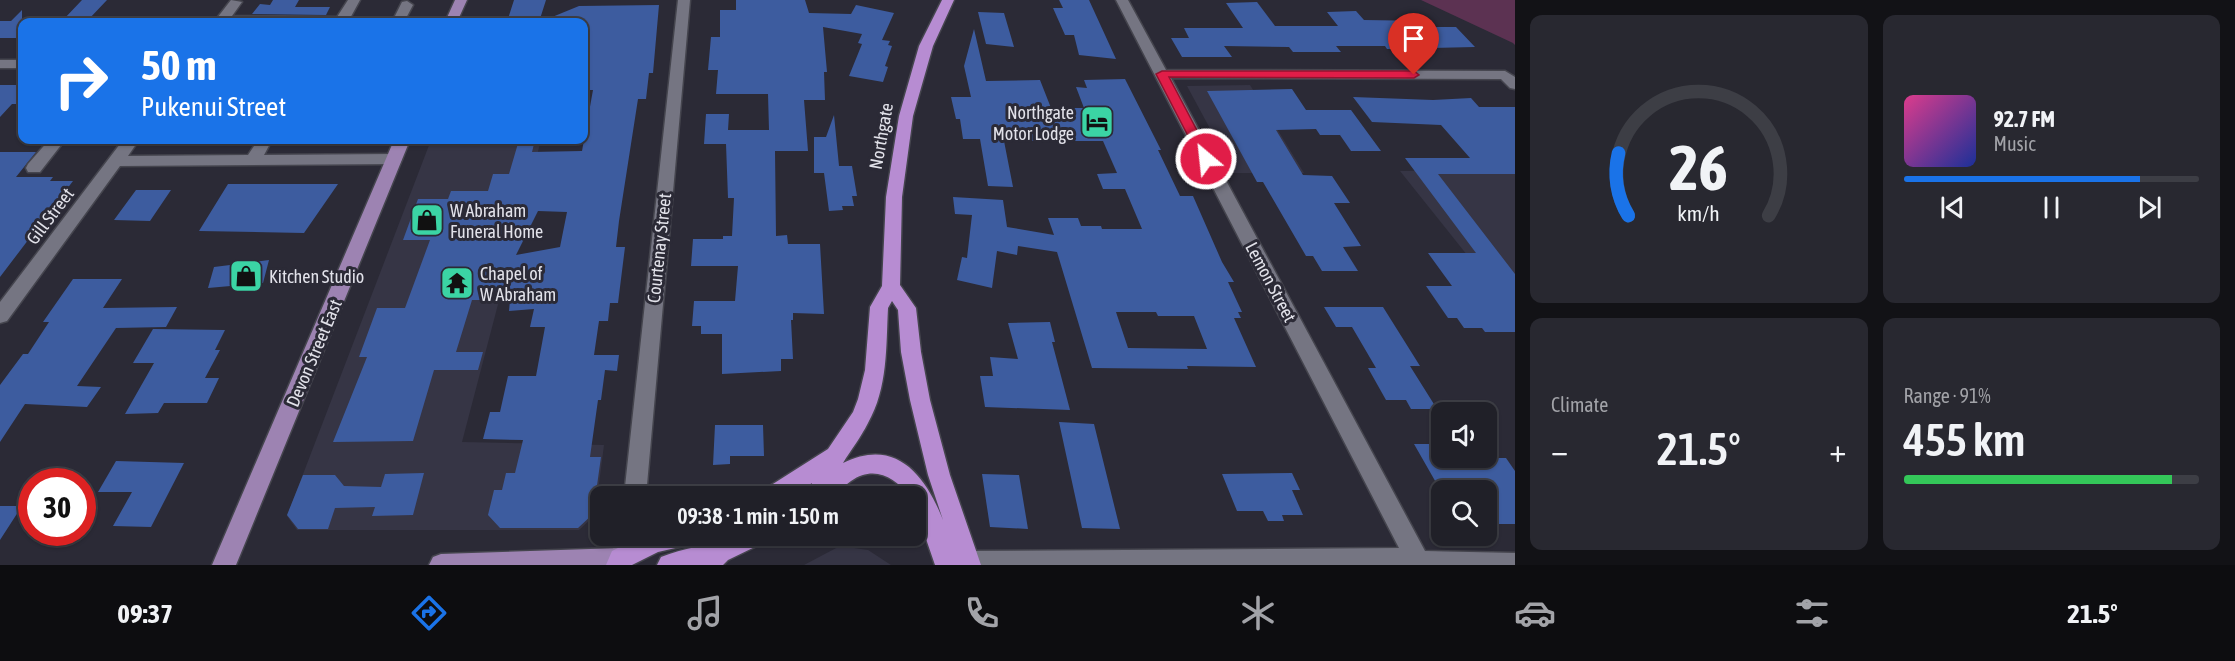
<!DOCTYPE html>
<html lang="en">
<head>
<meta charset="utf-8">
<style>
  :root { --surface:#202028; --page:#282830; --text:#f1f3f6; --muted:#a2a3a8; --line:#3d3e45; --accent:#1a73e8 }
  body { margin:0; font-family:"Asap Condensed",sans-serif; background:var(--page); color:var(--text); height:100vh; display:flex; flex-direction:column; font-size:22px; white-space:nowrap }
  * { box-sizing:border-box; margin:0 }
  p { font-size:20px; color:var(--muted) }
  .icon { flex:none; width:33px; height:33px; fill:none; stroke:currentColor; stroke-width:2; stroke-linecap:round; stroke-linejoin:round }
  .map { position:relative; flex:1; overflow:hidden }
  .sheet { display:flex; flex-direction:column; gap:15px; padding:15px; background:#121216; width:720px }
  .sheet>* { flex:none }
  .guide { position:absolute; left:18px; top:18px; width:570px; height:126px; border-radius:12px; box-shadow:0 2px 4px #0004,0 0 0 2px var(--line); background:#1a73e8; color:#fff; overflow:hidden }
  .fabs { position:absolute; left:1431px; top:402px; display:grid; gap:12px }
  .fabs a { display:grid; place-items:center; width:66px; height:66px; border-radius:12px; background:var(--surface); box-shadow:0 2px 4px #0004,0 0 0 2px var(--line); font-size:30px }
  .speed { position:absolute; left:18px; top:468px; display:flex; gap:12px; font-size:30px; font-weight:700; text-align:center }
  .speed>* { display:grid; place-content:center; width:78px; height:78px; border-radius:50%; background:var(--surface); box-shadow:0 2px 4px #0004,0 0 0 2px var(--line); line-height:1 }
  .speed .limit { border:9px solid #d22; background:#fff; color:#111 }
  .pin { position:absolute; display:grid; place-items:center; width:51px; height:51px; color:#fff; margin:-62px -26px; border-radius:50% 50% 50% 0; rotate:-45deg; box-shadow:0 0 6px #0007 }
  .pin .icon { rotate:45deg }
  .me { position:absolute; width:66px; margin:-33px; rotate:332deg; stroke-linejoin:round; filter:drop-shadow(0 0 4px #0008) }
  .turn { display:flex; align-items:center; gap:21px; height:126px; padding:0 24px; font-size:27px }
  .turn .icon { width:78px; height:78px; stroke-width:2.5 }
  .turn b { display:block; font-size:42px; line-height:51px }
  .big { font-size:45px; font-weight:600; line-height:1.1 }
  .sheet .tile { flex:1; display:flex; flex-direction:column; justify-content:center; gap:9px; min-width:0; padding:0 21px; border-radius:12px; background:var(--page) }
  .sheet .dial { align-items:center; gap:0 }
  .dial svg { height:156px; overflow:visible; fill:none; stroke:var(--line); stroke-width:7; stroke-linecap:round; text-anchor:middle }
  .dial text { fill:var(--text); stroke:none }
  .song { display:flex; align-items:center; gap:18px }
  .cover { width:72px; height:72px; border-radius:9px; background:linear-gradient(135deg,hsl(330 70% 55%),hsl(230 70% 35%)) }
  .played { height:6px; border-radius:3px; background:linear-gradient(90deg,var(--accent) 80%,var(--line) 80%) }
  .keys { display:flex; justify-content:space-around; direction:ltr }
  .heat { display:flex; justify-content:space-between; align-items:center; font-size:33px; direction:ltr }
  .charge { height:9px; border-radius:4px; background:linear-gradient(90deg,#34c759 91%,var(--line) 0) }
  .sheet .tiles { flex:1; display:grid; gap:15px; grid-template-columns:repeat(2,1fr) }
  .trip { position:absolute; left:590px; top:486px; width:336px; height:60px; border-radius:12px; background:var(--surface); box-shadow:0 2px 4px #0004,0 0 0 2px var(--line); font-weight:600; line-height:60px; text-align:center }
  .menu { display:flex; height:96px; justify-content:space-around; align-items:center; background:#0d0d10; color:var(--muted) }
  .menu .icon { width:42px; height:42px }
  .menu .on { color:var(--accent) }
  .menu b { font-size:27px; color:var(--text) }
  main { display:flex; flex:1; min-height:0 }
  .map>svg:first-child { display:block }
  .built { fill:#363545 }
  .green { fill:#5c3252 }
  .building { fill:#3d5c9f; fill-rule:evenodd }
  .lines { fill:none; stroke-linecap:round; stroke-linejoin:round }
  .minor-casing { stroke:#45454e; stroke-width:3 }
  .major-casing { stroke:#45454e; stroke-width:3 }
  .highway-casing { stroke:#45454e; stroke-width:3 }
  .minor { fill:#757582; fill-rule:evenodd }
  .major { fill:#9d83b2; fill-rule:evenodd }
  .highway { fill:#b78cd2; fill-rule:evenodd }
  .route { fill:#e11d48; stroke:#92132f; stroke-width:1.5 }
  .labels { text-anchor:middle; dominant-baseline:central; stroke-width:6; stroke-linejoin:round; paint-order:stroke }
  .poi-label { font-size:18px; fill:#e2e2ea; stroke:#2b2a36; text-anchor:start }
  .street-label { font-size:18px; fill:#e2e2ea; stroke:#2b2a36 }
</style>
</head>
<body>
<main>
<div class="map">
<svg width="1515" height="565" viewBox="0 0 1515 565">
  <rect width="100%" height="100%" fill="#2b2a36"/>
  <path class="built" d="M 1250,85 L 1304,173 L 1234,173 L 1187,86 Z
    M 431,140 L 541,140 L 462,442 L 604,445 L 595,515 L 579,530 L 297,530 L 287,516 Z
    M 1515,170 L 1515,315 L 1400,171 Z
    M 840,546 L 868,550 L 891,565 L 804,565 Z"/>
  <path class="green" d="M 1421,0 L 1515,0 L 1515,45 L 1513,43 Z"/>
  <path class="building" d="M 82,0 L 107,0 L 88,20 L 63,20 Z
    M 273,0 L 299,0 L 295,7 L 330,7 L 326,15 L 252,14 L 260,4 L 270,5 Z
    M 514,0 L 546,0 L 539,22 L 507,22 Z
    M 736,0 L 805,0 L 809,13 L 851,14 L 856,5 L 894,13 L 882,40 L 890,41 L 888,45 L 892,46 L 885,66 L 888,67 L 883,82 L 849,76 L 862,44 L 858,43 L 862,34 L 823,27 L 827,72 L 824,72 L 825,100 L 804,100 L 808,151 L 775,151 L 776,236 L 787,235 L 788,244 L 820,244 L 824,314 L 793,313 L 793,320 L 791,320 L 793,359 L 781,359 L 781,371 L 722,374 L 722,334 L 701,334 L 701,326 L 692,326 L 694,301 L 735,301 L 738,266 L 691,266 L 693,239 L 723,239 L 723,236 L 732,236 L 734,198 L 728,198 L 726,144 L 704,144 L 706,114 L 729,114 L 728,130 L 769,130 L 768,94 L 716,94 L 718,70 L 708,70 L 711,37 L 720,37 L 720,10 L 736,10 Z
    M 1059,0 L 1089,0 L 1116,59 L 1079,55 L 1074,35 L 1065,35 L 1053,8 L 1063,8 Z
    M 1257,2 L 1275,26 L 1338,26 L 1327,12 L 1356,11 L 1364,20 L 1428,21 L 1434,27 L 1456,27 L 1475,47 L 1387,49 L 1385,46 L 1336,46 L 1341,52 L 1293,52 L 1289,47 L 1224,46 L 1232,57 L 1182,57 L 1171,38 L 1189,38 L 1184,28 L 1243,28 L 1226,3 Z
    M 659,5 L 653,73 L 649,73 L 646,99 L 638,99 L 619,221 L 616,247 L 625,247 L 618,303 L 610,303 L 608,321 L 599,321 L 594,355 L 619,355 L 617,371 L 605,370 L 601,400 L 598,400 L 590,457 L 601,457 L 593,514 L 578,528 L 500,528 L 488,515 L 494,490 L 502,490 L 506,473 L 515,473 L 523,440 L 483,439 L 490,412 L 500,412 L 508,376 L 536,376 L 545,327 L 530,327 L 534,309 L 509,311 L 510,300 L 472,300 L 456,352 L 483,352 L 478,370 L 434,370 L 413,441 L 333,442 L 367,357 L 359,357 L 377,308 L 405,308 L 430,240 L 403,240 L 418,199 L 448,199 L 451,191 L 488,191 L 493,174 L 509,174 L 519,140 L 535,140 L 532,152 L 582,151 L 593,90 L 584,90 L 584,22 L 540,22 L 579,6 ZM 538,211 L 567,212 L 560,247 L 516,255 Z
    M 22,10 L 22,38 L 0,38 L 0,21 L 11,21 Z
    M 978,12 L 1004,13 L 1014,47 L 986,44 Z
    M 974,29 L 986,81 L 1040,80 L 1051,108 L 1084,108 L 1076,87 L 1087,88 L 1084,80 L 1125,79 L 1161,150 L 1158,150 L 1180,196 L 1193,196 L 1222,262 L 1234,282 L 1228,282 L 1242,312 L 1238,312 L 1241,318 L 1234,318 L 1256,367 L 1187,366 L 1188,369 L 1092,368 L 1057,252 L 1018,246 L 1017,255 L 997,251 L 992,288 L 957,280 L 962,257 L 967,258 L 972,215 L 955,214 L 953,197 L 1003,200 L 1007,227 L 1054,235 L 1048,218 L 1078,218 L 1081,226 L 1101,226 L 1102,229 L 1142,229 L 1125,189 L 1103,189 L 1097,174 L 1117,173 L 1103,141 L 1004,141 L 1013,187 L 988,186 L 980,139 L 963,139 L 960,119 L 956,119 L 951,97 L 971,97 L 964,66 ZM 1116,312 L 1156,312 L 1158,316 L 1194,316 L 1207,349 L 1128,348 Z
    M 0,85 L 22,85 L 22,104 L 12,104 L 0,117 Z
    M 1292,89 L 1306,110 L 1351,110 L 1381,151 L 1351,151 L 1340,135 L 1320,135 L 1316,129 L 1276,130 L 1303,175 L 1332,176 L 1350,203 L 1334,203 L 1361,246 L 1343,247 L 1358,271 L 1322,271 L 1313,256 L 1306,256 L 1263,182 L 1257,182 L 1207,91 Z
    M 1353,97 L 1433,100 L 1471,98 L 1479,107 L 1515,107 L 1515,174 L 1438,174 L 1515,274 L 1515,332 L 1485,332 L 1482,328 L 1464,328 L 1457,318 L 1448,318 L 1426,286 L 1452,286 L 1428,253 L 1476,253 L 1405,158 L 1470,158 L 1441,125 L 1372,122 Z
    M 834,115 L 839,166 L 852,166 L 857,196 L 852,196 L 854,206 L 842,206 L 843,210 L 829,211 L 824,173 L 814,173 L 814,137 L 826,137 Z
    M 0,152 L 36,152 L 16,177 L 53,177 L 50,181 L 73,181 L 0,277 Z
    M 228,184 L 338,184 L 304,233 L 199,231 Z
    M 136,190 L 171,190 L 150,221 L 114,220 Z
    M 269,260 L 263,283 L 208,288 L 214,267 Z
    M 73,279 L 122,279 L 103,308 L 177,307 L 166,327 L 116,328 L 77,386 L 101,387 L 87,407 L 25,404 L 0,442 L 0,385 L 23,354 L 28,354 L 49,322 L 43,322 Z
    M 1324,307 L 1383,307 L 1420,366 L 1410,366 L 1437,409 L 1411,409 L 1406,400 L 1386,400 L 1368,368 L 1376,368 L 1352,327 L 1336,327 Z
    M 1050,322 L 1055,342 L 1052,342 L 1070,410 L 985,407 L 980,376 L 993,376 L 990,357 L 1018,359 L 1008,323 Z
    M 153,329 L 225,330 L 215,350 L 220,350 L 205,378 L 219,378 L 207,403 L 164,403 L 158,413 L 125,414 L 154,363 L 133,363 Z
    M 1059,422 L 1094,424 L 1120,529 L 1082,528 Z
    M 715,425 L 763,425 L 764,456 L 730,456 L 730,464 L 713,465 Z
    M 1414,444 L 1442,444 L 1442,458 L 1506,458 L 1515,471 L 1515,524 L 1497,524 L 1486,506 L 1486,490 L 1442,490 L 1442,493 Z
    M 116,461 L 184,463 L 151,527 L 113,526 L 132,492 L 98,492 Z
    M 424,473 L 413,515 L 372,516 L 375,507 L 335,508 L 328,529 L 298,529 L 287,515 L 303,475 L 335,475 L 344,486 L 381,487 L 385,474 Z
    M 1292,473 L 1300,490 L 1292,490 L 1303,515 L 1282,515 L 1284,521 L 1268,521 L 1263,511 L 1237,511 L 1222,474 Z
    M 982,474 L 1019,475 L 1028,529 L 990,527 Z
    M 0,506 L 22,506 L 0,540 Z"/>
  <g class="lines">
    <g class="minor-casing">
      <path id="minor" d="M 231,0 L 242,2 L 232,16 L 337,17 L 348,0 L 360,0 L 348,22 L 214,22 Z
        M 678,0 L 690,0 L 646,496 L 624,496 Z
        M 1116,0 L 1128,0 L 1166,70 L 1505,71 L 1515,77 L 1515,89 L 1510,88 L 1501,79 L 1171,78 L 1425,551 L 1515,553 L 1515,565 L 958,565 L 956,562 L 960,554 L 968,551 L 1399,548 Z
        M 407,1 L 413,5 L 404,22 L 392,22 L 402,2 Z
        M 0,60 L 22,60 L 22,68 L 0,68 Z
        M 49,140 L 65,140 L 40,172 L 28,172 L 26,168 L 28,164 Z
        M 123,140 L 139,140 L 128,156 L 248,155 L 258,140 L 272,140 L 264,155 L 394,154 L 400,155 L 402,159 L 400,163 L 394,164 L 120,166 L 7,321 L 0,323 L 0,302 Z
        M 619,536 L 642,536 L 629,565 L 611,565 L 608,559 Z"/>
    </g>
    <g class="major-casing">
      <path id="major" d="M 455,0 L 467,0 L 457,22 L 445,22 Z
        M 394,140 L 410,140 L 236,565 L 212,565 Z
        M 620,548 L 628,551 L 632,559 L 629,565 L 429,565 L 433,557 L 441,554 Z"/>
    </g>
    <g class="highway-casing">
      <path id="highway" d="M 942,0 L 954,0 L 933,46 L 913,116 L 902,197 L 900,285 L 916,308 L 921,352 L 930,400 L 950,475 L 981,565 L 935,565 L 915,507 L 915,496 L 909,496 C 895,477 874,465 851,481 C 845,485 839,493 832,496 C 826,499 815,496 808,496 L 812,483 L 791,496 L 762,496 L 765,489 L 828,449 L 853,412 L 858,399 L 865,370 L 870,307 L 882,286 L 886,197 L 899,116 L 919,46 ZM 892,301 L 898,310 L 901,352 L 910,400 L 928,475 L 943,520 C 925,474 895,437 843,463 C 851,450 861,437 868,423 C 888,388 886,346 888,308 Z
        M 642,536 L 696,536 L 693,544 L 658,552 L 632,565 L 606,565 L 612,551 Z
        M 730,536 L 764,536 L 761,544 L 728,560 L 723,565 L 657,565 L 661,557 C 683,548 708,546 730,536 Z"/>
    </g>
    <use href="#minor" class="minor"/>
    <use href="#major" class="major"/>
    <use href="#highway" class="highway"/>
  </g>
  <path class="route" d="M 1162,71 L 1414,71 L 1419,75 L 1414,78 L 1169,77 L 1212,159 L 1206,163 L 1200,159 L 1156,74 Z"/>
  <defs>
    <g id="hotel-square" transform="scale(1.725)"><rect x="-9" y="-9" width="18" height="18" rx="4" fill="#3bd4a4" stroke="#2b2a36"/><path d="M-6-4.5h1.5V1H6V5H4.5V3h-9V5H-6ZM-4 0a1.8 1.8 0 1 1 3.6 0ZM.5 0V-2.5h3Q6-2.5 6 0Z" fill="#111"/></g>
    <g id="shop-square" transform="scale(1.725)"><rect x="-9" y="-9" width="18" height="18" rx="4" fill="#3bd4a4" stroke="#2b2a36"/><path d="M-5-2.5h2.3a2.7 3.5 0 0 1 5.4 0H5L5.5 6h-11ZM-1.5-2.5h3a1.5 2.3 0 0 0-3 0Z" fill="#111"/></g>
    <g id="temple-square" transform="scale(1.725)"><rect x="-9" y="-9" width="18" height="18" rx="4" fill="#3bd4a4" stroke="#2b2a36"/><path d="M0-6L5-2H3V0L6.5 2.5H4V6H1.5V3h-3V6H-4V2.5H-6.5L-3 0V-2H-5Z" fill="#111"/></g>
  </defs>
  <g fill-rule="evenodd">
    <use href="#hotel-square" x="1097" y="122"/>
    <use href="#shop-square" x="427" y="220"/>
    <use href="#shop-square" x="246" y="276"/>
    <use href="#temple-square" x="457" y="283"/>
  </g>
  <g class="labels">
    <g class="poi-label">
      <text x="1074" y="112" text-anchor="end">Northgate<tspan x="1074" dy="21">Motor Lodge</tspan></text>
      <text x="450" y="210">W Abraham<tspan x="450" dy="21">Funeral Home</tspan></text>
      <text x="480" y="273">Chapel of<tspan x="480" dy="21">W Abraham</tspan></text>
      <text x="269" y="276">Kitchen Studio</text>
    </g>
    <g class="street-label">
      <text transform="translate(881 136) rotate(-80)">Northgate</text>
      <text transform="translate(50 216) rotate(-53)">Gill Street</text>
      <text transform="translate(659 248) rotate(-84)">Courtenay Street</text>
      <text transform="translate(1271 282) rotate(62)">Lemon Street</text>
      <text transform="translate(314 353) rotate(-67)">Devon Street East</text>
    </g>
  </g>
</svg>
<div class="fabs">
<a><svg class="icon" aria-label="sound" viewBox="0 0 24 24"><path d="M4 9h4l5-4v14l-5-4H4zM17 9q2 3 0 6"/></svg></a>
<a><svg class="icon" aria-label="search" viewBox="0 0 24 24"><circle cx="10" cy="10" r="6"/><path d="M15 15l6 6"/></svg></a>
</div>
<div class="speed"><div class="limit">30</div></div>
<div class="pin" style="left:1414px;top:75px;background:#d93025"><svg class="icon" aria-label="arrive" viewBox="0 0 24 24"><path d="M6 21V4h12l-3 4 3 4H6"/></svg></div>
<svg class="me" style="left:1206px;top:159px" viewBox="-20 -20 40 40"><circle r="17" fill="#e11d48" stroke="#fff" stroke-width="3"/><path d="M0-11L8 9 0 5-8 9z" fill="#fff"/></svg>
<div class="trip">09:38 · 1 min · 150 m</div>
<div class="guide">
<div class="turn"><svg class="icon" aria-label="right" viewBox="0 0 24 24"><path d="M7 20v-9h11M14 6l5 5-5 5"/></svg><div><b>50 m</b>Pukenui Street</div></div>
</div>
</div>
<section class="sheet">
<div class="tiles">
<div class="tile dial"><svg viewBox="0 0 100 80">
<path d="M14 69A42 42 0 1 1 86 69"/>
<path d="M14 69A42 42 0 0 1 9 37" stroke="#1a73e8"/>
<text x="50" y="56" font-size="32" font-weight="700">26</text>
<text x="50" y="72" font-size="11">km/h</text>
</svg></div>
<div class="tile">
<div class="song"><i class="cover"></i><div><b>92.7 FM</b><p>Music</p></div></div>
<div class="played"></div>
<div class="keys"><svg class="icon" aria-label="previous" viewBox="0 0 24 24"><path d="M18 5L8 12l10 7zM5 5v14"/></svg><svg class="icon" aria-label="pause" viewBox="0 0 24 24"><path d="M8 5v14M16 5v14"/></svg><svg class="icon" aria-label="next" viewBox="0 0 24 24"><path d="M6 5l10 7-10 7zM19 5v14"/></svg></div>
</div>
<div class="tile"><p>Climate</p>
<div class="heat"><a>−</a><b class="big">21.5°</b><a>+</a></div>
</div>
<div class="tile"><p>Range · 91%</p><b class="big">455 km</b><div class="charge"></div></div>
</div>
</section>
</main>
<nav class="menu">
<b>09:37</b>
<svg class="icon on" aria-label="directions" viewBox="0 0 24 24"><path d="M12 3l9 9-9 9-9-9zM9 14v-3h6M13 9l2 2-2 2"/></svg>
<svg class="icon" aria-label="music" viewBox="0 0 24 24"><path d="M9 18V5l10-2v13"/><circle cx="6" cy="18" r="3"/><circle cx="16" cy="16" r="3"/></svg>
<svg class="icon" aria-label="phone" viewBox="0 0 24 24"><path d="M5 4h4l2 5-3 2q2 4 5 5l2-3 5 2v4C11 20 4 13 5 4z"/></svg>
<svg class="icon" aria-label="climate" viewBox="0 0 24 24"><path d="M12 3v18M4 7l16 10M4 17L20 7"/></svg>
<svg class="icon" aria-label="car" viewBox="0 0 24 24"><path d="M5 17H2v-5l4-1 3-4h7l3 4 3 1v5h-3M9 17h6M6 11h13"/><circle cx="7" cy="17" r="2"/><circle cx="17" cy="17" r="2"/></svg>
<svg class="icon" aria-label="filters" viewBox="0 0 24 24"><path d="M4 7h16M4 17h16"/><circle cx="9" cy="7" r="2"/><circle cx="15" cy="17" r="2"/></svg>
<b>21.5°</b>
</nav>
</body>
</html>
